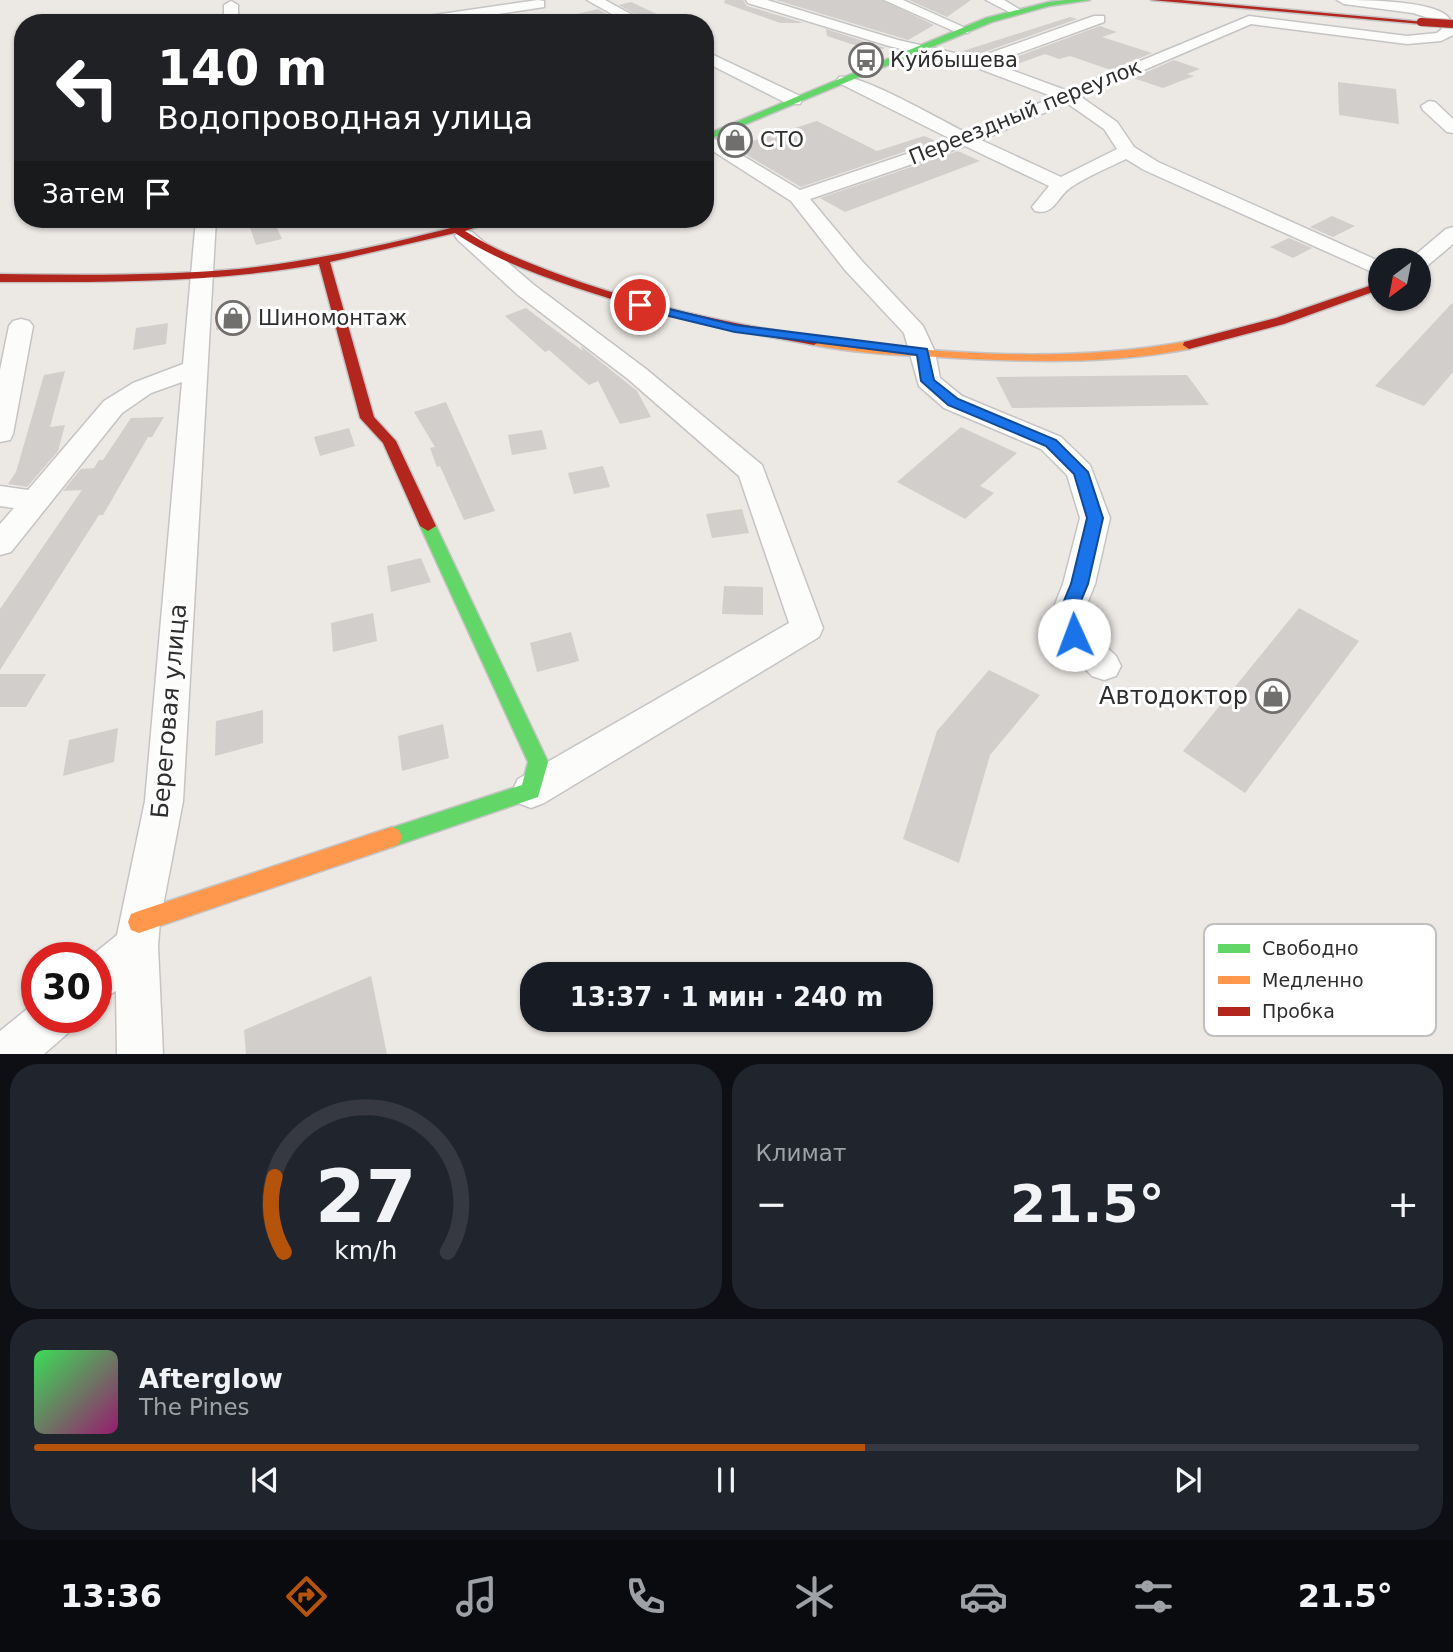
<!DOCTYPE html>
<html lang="ru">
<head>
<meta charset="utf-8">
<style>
  :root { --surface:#171b24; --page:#20242c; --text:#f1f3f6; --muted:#9ea1a6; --line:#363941; --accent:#b45309 }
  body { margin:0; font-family:"DejaVu Sans",sans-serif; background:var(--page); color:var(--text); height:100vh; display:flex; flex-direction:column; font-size:26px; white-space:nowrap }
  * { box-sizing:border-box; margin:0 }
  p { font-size:23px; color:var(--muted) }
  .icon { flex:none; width:38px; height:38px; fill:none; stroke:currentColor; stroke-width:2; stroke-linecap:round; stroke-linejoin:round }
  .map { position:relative; height:1054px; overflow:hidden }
  .drawer { display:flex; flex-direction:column; gap:10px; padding:10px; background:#0d0f14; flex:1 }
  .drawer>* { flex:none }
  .top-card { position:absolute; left:14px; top:14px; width:700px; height:214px; border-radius:28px; box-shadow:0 2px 5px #0004; background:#202124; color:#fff; overflow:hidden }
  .needle { width:46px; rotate:212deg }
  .buttons { position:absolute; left:1368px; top:248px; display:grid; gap:14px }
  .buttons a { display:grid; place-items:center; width:63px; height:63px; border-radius:50%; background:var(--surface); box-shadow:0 2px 5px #0004; font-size:35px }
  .speed { position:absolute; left:21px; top:942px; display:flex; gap:14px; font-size:35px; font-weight:700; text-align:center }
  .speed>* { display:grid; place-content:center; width:91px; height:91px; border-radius:50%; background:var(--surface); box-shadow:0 2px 5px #0004; line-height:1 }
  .speed .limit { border:10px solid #d22; background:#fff; color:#111 }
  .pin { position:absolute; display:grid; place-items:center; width:60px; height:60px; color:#fff; margin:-30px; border:4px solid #fff; border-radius:50%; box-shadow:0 2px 7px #0007 }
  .me { position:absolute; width:77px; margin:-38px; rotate:358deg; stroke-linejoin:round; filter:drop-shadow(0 0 5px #0008) }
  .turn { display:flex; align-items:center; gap:24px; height:147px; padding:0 28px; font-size:32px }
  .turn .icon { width:91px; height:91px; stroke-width:2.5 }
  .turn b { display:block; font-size:49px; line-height:60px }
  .then { display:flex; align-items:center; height:66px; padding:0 28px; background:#0003; gap:14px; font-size:26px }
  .big { font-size:52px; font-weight:800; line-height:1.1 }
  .drawer .widget { flex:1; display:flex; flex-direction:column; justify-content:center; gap:10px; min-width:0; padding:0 24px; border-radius:28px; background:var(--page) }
  .drawer .dial { align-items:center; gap:0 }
  .dial svg { height:182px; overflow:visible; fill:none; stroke:var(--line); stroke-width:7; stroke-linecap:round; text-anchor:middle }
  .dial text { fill:var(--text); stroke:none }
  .song { display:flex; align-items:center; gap:21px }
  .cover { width:84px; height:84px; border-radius:10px; background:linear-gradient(135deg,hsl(130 70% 55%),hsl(320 70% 35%)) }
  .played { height:7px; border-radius:4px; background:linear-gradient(90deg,var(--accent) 60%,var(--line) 60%) }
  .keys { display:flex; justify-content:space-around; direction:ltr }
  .heat { display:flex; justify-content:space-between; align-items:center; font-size:38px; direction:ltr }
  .drawer .tiles { flex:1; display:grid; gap:10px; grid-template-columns:1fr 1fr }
  .widget:last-child { grid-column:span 2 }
  .trip { position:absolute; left:520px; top:962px; width:413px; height:70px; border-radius:28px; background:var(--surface); box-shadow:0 2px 5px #0004; font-weight:800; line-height:70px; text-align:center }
  .tabs { display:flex; height:112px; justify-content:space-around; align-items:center; background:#090b0e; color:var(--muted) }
  .tabs .icon { width:49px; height:49px }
  .tabs .on { color:var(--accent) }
  .tabs b { font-size:32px; color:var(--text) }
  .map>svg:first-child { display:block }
  .building { fill:#d1cecb }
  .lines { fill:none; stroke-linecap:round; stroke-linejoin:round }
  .street-casing { stroke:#c5c4c5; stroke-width:3 }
  .fast-casing { stroke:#c5c4c5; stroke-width:3 }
  .slow-casing { stroke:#c5c4c5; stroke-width:3 }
  .jam-casing { stroke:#c5c4c5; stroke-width:3 }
  .street { fill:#fcfcfb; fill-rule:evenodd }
  .fast { fill:#63d668; fill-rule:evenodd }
  .slow { fill:#ff974d; fill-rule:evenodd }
  .jam { fill:#b3261e; fill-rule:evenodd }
  .jam-bridge-casing { stroke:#c5c4c5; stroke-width:10; stroke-linecap:butt }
  .jam-bridge { stroke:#b3261e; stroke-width:8 }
  .route { fill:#1a73e8; stroke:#114b97; stroke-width:2 }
  .labels { text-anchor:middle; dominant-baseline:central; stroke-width:6; stroke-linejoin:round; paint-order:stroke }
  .far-poi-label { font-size:21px; fill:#2e2e2e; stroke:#fff; text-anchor:start }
  .far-street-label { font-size:21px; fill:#2e2e2e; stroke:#fff }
  .poi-label { font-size:24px; fill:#2e2e2e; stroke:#fff; text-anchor:end }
  .street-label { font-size:24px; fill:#2e2e2e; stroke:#fff }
  .key { fill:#fff; stroke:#c0c0c0; stroke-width:2 }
  .key-label { font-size:19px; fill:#2e2e2e }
</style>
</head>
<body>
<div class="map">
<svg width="1453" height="1054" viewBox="0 0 1453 1054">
  <rect width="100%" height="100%" fill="#ece8e4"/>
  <path class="building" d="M 725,0 L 743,0 L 747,6 L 804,23 L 780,23 L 724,3 Z
    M 776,0 L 882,0 L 934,25 L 908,40 Z
    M 909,0 L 971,0 L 947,17 Z
    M 631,2 L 659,15 L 673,23 L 650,23 L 619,5 Z
    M 598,9 L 622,23 L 578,23 L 577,14 Z
    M 1070,17 L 1077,19 L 976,55 L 963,51 Z
    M 1100,26 L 1117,32 L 1102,37 L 1152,53 L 1111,70 L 1070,56 L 1059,59 L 1045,54 L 1009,67 L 1000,63 Z
    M 826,29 L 885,48 L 876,51 L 848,43 L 827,36 Z
    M 1174,60 L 1200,69 L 1187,74 L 1194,76 L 1163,88 L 1133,78 Z
    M 1338,82 L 1396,89 L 1399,124 L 1339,115 Z
    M 817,121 L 877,151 L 924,136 L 936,141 L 801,187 L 733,147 Z
    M 958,151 L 980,161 L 845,212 L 820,198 Z
    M 1332,216 L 1355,226 L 1333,237 L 1310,227 Z
    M 247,219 L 273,219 L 282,239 L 256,245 Z
    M 1289,238 L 1312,248 L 1293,258 L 1270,247 Z
    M 1453,302 L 1453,372 L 1424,406 L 1375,386 Z
    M 250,306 L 249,325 L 216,330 L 218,310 Z
    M 526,308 L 583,351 L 581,346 L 637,391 L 651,417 L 620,424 L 598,381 L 589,385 L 549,350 L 545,352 L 505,316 Z
    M 168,323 L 166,344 L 133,350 L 136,328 Z
    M 65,371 L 50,427 L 65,425 L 58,451 L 27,487 L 8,484 L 16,472 L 44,375 Z
    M 1187,375 L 1209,405 L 1012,408 L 996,377 Z
    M 446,402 L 495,511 L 464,520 L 440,466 L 437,467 L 430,448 L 435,447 L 414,412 Z
    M 164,417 L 152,437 L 148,437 L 103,515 L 99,515 L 0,670 L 0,609 L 82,490 L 63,491 L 81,469 L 94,468 L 99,460 L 103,460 L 131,418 Z
    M 961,427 L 1017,453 L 980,486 L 994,493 L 965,519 L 897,482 Z
    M 349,428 L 355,446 L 320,456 L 314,437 Z
    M 542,430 L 547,449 L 512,455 L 508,435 Z
    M 603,466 L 610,487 L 574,494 L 568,473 Z
    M 742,509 L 749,533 L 712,538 L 706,514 Z
    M 421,558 L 431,582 L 391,592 L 387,566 Z
    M 724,586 L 763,587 L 763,615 L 722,614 Z
    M 1299,608 L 1359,641 L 1245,793 L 1183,751 Z
    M 373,613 L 377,641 L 333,652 L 331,623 Z
    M 571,632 L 579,661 L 537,672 L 530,643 Z
    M 989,670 L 1040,695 L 990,755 L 959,863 L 903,839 L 937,731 Z
    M 0,674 L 46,674 L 26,707 L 0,707 Z
    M 263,710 L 263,743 L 215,756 L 216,721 Z
    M 443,724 L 449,758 L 402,771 L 398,736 Z
    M 118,728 L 114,762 L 63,776 L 69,740 Z
    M 371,976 L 387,1054 L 246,1054 L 244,1030 Z"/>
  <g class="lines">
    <g class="street-casing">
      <path id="street" d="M 538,0 L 544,1 L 544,7 L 438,23 L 400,23 L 407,19 Z
        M 587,0 L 605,0 L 647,23 L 628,23 Z
        M 746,0 L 767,0 L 898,40 L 976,58 L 1094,16 L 1104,16 L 1104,22 L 992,63 L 1068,91 L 1249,16 L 1407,36 L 1437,33 L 1442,29 L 1435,20 L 1413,13 L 1344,4 L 1337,0 C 1362,0 1426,0 1446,15 C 1453,21 1453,27 1453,35 L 1441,41 L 1407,44 L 1251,24 L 1081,97 L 1117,122 L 1134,147 L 1158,162 L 1381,262 L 1381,276 L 1144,170 L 1126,159 C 1108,168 1087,176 1070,188 C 1057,197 1054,216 1035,211 L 1032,207 L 1049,186 L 965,146 L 810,199 L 861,260 L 923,326 L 935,352 L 940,378 L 962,396 L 1061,437 L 1090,465 L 1110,518 L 1095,584 L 1085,609 L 1089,630 L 1116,656 L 1121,666 L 1116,676 L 1104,680 L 1092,676 L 1062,644 L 1057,635 L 1053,609 L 1063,584 L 1080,518 L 1067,475 L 1041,449 L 944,408 L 919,386 L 904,333 L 845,270 L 791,201 L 705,146 L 705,133 L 800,190 L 951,139 L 839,83 L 837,80 L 839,77 C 859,72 944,122 967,133 L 1054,97 L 972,66 L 889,46 L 748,3 ZM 1067,103 L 1104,129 L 1117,149 L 1061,177 L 981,140 Z
        M 884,0 L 903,0 L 970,30 L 968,33 L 958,33 Z
        M 986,0 L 1004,0 L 1022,11 L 1015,15 Z
        M 231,1 L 238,5 L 238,23 L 224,23 L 224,5 Z
        M 705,51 L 800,96 L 802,100 L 800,104 L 788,104 L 705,62 Z
        M 1429,101 L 1435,102 L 1453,119 L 1453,133 L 1447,132 L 1423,110 L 1421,106 Z
        M 196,219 L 216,219 L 183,801 L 160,922 L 158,946 L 163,1054 L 117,1054 L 116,991 L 96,1002 L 96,957 L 90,957 L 117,935 L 145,801 L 182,382 L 151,393 L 122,413 L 11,552 L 0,555 L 0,524 L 14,508 L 0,506 L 0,486 L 28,490 L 104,401 L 133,383 L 183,364 Z
        M 1453,227 L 1453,244 L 1427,266 L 1419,267 L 1419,261 L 1408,261 L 1446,229 Z
        M 465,230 L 472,232 L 534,285 L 646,369 L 762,465 L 823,628 L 819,637 L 544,803 L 531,808 L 518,803 L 512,791 L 518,779 L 789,623 L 739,476 L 628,379 L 518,295 L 458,240 L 455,236 L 458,232 Z
        M 21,319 L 29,321 L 33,326 L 13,434 L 10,440 L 0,442 L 0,370 L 9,326 L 13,321 Z
        M 37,1001 L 37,1017 L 74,1017 L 68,1033 L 44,1054 L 0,1054 L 0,1031 Z"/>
    </g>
    <g class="fast-casing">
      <path id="fast" d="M 1066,0 L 1090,0 L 1049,6 L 992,22 L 705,141 L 705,135 L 986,18 L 1049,2 Z
        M 428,521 L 436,526 L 548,762 L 538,797 L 392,847 L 385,844 L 382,837 L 385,830 L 522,785 L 528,762 L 420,526 Z"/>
    </g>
    <g class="slow-casing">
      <path id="slow" d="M 814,337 C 936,354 1067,364 1189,341 L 1195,345 L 1189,349 C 1106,365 1022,362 938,357 C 895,355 851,353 809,344 L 808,341 Z
        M 392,827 L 399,830 L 402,837 L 399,844 L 392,847 L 139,933 L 131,930 L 128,922 L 131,914 L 139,911 Z"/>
    </g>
    <g class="jam-casing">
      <path id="jam" d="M 1151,0 L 1181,0 L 1425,22 L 1421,24 Z
        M 484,219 L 500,219 L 465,231 C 494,250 526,262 558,274 C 641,305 727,323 814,337 L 820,341 L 814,345 C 731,331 650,313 571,286 C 531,272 490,257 455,233 L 330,262 L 374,417 L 396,441 L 436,526 L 428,531 L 420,526 L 383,443 L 360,418 L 319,264 C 214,283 107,282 0,282 L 0,274 C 80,275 160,276 239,269 C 322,260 404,241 484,219 Z
        M 1381,282 L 1381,289 L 1284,324 L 1189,349 L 1183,345 L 1184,342 L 1276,318 Z"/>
    </g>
    <use href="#street" class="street"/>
    <use href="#fast" class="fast"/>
    <use href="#slow" class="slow"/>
    <use href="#jam" class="jam"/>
    <g class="jam-bridge-casing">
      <path id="jam-bridge" d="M 1421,22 L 1453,24"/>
    </g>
    <use href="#jam-bridge" class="jam-bridge"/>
  </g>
  <path class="route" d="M 640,302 L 735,325 L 927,349 L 934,380 L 958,399 L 1056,440 L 1088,472 L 1103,518 L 1088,584 L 1078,608 L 1083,635 L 1080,640 L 1068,640 L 1061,608 L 1071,584 L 1087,518 L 1074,474 L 1046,446 L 948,405 L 921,381 L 917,355 L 735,332 L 636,308 L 634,305 Z"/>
  <defs>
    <g id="bus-ring" transform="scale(1.75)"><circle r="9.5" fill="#fff" stroke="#706f6e" stroke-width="1.5"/><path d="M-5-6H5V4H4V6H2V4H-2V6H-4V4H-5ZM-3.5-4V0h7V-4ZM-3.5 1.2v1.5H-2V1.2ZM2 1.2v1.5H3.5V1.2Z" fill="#706f6e"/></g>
    <g id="shop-ring" transform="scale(1.75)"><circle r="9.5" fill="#fff" stroke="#706f6e" stroke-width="1.5"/><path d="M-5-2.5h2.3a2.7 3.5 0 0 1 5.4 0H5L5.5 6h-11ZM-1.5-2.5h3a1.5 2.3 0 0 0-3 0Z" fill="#706f6e"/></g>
  </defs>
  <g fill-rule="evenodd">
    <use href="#bus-ring" x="866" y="60"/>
    <use href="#shop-ring" x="735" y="140"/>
    <use href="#shop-ring" x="233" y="318"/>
    <use href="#shop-ring" x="1273" y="696"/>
  </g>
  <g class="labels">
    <g class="far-poi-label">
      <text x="890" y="60">Куйбышева</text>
      <text x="760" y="140">СТО</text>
      <text x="258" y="318">Шиномонтаж</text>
    </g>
    <g class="far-street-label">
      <text transform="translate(1025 112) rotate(-22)">Переездный переулок</text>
    </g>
    <g class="poi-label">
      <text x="1248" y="696">Автодоктор</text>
    </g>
    <g class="street-label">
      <text transform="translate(169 711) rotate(-85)">Береговая улица</text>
    </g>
  </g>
  <rect x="1204" y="924" width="232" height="112" rx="10" class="key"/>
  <rect x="1218" y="944" width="32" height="9" fill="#63d668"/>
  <rect x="1218" y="976" width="32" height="8" fill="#ff974d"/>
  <rect x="1218" y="1007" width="32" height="9" fill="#b3261e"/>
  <g class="key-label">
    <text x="1262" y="955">Свободно</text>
    <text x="1262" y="987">Медленно</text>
    <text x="1262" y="1018">Пробка</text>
  </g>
</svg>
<div class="buttons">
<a><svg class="needle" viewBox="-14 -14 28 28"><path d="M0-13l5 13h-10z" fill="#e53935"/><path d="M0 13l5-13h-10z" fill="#9ea1a6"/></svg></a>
</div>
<div class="speed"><div class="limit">30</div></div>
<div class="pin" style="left:640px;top:305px;background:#d93025"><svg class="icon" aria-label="arrive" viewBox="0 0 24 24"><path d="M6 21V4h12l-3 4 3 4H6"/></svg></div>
<svg class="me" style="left:1074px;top:635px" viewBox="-20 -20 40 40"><circle r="19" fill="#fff"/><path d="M0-13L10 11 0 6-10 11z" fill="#1a73e8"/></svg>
<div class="trip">13:37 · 1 мин · 240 m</div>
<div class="top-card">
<div class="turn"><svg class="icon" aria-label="left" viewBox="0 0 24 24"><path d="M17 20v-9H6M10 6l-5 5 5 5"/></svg><div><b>140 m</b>Водопроводная улица</div></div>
<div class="then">Затем<svg class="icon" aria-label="arrive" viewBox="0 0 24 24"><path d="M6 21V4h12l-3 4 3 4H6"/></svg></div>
</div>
</div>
<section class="drawer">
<div class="tiles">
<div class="widget dial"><svg viewBox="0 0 100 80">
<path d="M14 69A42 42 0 1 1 86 69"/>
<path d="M14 69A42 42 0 0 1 10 36" stroke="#b45309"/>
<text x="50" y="56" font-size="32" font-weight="700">27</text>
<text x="50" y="72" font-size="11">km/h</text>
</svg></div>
<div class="widget"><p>Климат</p>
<div class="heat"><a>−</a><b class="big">21.5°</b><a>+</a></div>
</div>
<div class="widget">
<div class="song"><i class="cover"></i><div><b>Afterglow</b><p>The Pines</p></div></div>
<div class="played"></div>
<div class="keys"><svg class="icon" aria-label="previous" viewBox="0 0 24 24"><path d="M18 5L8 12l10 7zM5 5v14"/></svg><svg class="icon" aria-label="pause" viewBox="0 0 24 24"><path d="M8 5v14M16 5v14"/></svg><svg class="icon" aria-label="next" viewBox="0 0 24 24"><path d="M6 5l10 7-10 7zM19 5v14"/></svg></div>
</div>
</div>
</section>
<nav class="tabs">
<b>13:36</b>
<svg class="icon on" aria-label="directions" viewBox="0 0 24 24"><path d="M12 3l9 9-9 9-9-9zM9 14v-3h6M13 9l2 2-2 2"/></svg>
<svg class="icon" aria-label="music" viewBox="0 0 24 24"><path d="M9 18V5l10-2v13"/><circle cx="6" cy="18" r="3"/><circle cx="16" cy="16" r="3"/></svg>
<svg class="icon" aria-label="phone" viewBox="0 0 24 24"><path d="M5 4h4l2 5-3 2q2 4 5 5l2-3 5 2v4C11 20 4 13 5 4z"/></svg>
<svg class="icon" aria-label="climate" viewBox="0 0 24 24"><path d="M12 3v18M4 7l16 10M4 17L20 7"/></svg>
<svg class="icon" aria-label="car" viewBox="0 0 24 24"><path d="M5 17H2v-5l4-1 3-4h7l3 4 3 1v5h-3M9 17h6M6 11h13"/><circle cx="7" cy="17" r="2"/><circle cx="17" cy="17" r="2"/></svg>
<svg class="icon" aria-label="filters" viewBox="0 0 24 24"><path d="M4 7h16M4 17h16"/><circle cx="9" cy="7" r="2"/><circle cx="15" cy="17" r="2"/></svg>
<b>21.5°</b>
</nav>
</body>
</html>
